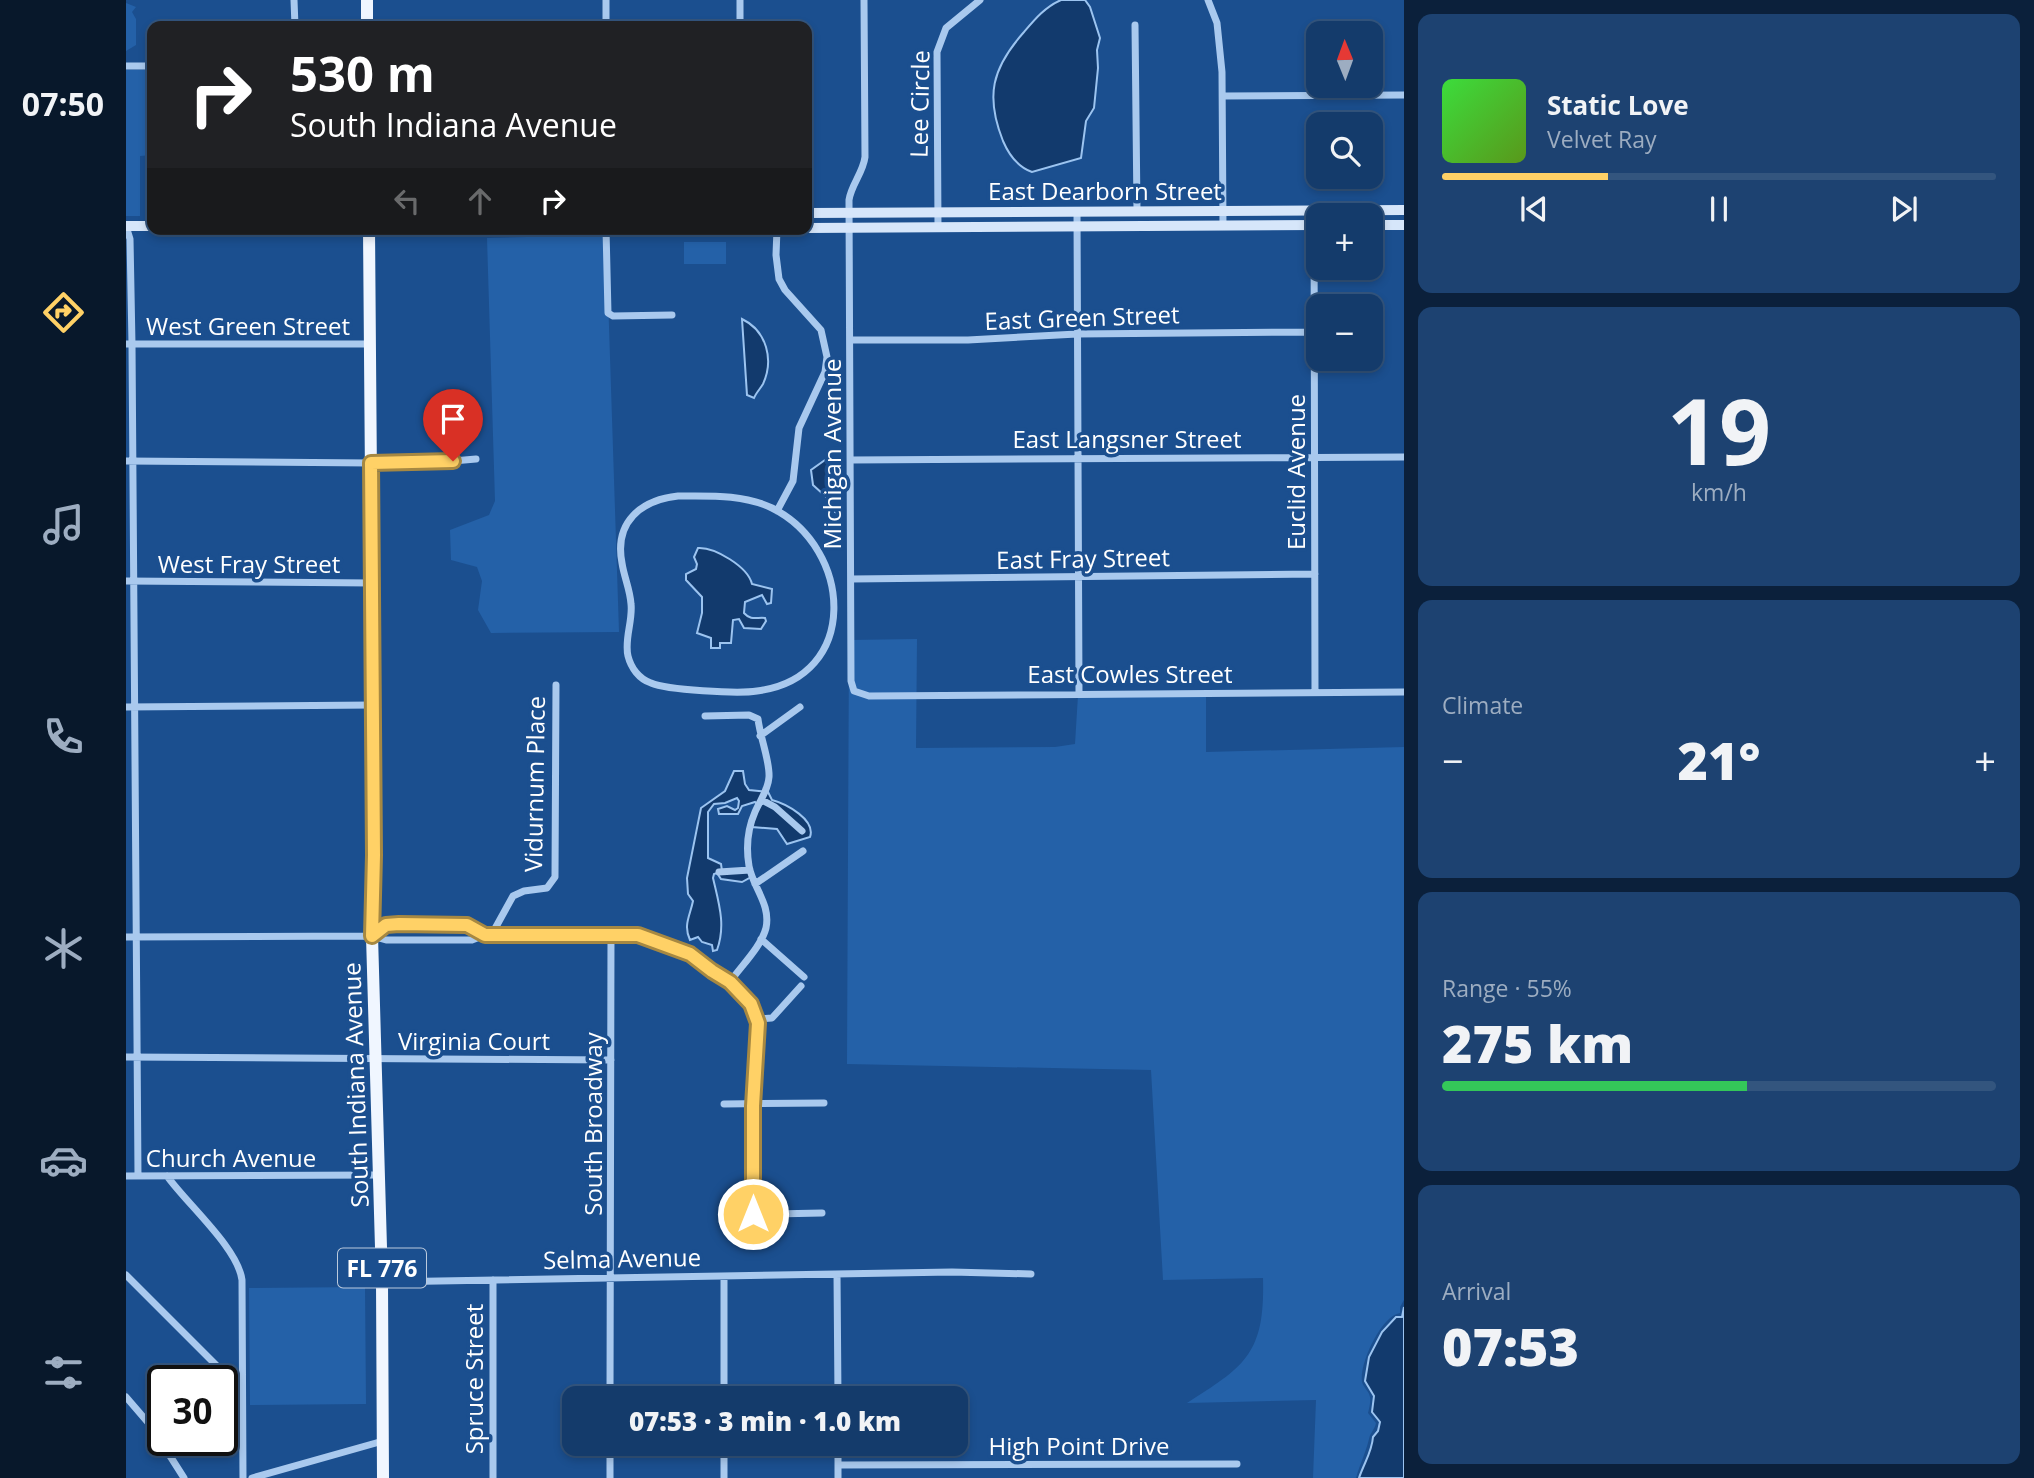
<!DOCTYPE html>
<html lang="en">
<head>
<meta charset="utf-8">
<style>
  :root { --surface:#143b6b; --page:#1d4271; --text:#f1f3f6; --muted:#9dadc1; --line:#33557e; --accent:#ffd166 }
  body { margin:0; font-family:"Open Sans",sans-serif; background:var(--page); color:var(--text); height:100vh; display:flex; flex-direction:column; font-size:26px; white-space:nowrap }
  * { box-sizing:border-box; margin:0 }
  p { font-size:23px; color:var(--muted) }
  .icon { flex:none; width:38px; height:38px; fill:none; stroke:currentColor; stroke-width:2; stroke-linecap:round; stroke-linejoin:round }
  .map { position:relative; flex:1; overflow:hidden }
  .details { display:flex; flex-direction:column; gap:14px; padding:14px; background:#0b203b; width:630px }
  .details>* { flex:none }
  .banner { position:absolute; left:21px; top:21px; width:665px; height:214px; border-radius:14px; box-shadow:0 4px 10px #0003,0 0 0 2px var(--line); background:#202124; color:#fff; overflow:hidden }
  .needle { width:46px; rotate:359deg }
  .tools { position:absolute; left:1180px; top:21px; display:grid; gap:14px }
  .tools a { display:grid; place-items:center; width:77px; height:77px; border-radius:14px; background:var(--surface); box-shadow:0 4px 10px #0003,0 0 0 2px var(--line); font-size:35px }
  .speed { position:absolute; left:21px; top:1365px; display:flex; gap:14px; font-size:35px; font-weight:700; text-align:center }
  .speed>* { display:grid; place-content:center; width:91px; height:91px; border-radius:50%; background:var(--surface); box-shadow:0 4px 10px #0003,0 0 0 2px var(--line); line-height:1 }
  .speed .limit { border:4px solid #111; border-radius:10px; background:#fff; color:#111 }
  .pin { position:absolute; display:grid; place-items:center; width:60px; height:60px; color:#fff; margin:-72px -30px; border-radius:50% 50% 50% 0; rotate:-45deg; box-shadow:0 0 7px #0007 }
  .pin .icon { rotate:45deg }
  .me { position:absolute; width:77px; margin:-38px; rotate:0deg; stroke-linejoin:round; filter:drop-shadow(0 0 5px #0008) }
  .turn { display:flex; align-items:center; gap:24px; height:147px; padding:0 28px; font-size:32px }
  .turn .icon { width:91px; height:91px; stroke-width:2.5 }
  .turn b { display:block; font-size:49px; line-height:60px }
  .lanes { display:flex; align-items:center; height:66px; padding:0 28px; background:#0003; justify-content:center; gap:35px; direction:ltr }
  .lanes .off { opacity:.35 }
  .big { font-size:52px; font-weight:800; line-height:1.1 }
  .details .tile { flex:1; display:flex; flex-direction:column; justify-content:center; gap:10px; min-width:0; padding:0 24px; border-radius:14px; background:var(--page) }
  .details .dial { align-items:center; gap:0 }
  .dial b { font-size:91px; line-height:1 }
  .song { display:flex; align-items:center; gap:21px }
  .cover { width:84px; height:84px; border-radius:10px; background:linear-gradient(135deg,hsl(120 70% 55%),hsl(90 70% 35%)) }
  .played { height:7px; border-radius:4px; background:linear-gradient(90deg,var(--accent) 30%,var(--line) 30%) }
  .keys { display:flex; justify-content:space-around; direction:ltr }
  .heat { display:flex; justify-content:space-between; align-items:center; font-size:38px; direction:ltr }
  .charge { height:10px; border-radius:5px; background:linear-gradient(90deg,#34c759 55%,var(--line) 0) }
  .trip { position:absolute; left:436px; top:1386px; width:406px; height:70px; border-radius:14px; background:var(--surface); box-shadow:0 4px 10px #0003,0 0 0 2px var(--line); font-weight:800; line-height:70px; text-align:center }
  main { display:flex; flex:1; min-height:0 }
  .tabs { display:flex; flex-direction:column; width:126px; justify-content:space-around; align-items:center; background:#08182b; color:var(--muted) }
  .tabs .icon { width:49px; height:49px }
  .tabs .selected { color:var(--accent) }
  .tabs b { font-size:32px; color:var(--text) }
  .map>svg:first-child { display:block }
  .green { fill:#2461a8 }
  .water { fill:#123a6d; stroke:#9cc4f0; stroke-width:2 }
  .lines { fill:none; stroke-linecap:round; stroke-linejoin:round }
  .street { stroke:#a9c9ee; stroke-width:7 }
  .secondary { stroke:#d6e6fa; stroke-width:10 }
  .primary { stroke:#f0f6ff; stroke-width:12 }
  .route-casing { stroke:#a68842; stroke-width:18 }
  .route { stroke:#ffd166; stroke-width:12 }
  .labels { text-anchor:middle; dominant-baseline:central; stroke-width:7; stroke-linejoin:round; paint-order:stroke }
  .shield { fill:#1b4f8f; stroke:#bbcadd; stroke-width:2 }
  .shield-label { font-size:23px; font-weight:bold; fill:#fff }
  .street-label { font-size:24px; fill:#fff; stroke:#1b4f8f }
</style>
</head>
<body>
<main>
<nav class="tabs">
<b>07:50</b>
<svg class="icon selected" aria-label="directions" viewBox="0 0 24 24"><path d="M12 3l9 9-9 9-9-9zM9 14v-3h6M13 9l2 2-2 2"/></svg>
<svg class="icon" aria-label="music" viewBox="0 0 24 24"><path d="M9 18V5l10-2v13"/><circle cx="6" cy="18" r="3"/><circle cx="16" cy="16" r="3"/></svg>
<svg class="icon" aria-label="phone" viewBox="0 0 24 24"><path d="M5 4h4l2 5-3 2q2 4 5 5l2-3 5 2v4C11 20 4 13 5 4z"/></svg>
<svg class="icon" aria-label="climate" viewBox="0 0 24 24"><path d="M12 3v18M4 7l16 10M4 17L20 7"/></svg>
<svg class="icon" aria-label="car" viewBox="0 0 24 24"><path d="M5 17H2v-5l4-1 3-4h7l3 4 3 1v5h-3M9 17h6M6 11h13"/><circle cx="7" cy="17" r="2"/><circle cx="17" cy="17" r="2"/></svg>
<svg class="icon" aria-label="filters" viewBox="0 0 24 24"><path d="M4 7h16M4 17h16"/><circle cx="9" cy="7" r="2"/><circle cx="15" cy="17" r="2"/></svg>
</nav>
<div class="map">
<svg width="1278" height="1478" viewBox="0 0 1278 1478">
  <rect width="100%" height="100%" fill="#1b4f8f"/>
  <path class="green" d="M 0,3 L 10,7 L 6,12 L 10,19 L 10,45 L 0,51 Z
    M 0,70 L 26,70 L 26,155 L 14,156 L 14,216 L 0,216 Z
    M 480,235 L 493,632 L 365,633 L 352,610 L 356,581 L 351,567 L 325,560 L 324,530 L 363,515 L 369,501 L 361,238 Z
    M 558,242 L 600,242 L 600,264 L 558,264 Z
    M 791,639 L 790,748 L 929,747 L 949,744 L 952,695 L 1080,694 L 1080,752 L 1278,747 L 1278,1300 L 1274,1307 L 1274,1313 C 1255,1316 1233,1364 1236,1382 C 1237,1387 1243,1391 1244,1397 C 1245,1401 1243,1409 1242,1413 L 1250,1423 C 1249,1429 1244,1433 1243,1439 C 1240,1452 1234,1464 1230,1478 L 1187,1478 L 1190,1400 L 1061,1403 C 1120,1366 1139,1353 1137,1278 L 1037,1280 L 1025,1070 L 721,1064 L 723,640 Z
    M 239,1287 L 240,1404 L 124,1405 L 123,1288 Z"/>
  <path class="water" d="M 935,0 L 959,0 L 964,7 L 974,38 L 971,50 L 972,68 L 968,108 L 960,121 L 955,158 L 906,172 C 892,167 883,155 877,141 C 859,96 866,68 898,32 C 909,19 919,7 935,0 Z
    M 616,319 C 641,331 648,360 637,384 C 634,389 630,393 628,398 L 621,395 Z
    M 706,455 L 711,456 L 714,508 L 712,513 L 709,512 L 709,505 L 687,485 L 685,470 Z
    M 572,548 C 589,547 622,567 626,584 L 646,589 L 645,603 L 641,604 L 636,595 L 619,602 L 618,613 C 625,621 631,617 639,618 L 640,621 L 635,629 L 618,628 L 613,619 L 607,620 L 605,643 L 594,643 L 594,648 L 585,648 L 585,638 L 571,633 L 576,613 L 576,597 L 560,580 L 560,574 L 570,569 L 571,564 L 568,557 Z
    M 608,771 L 617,771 L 619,784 L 623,790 L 642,792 L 646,800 C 661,804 690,820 684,837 L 661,844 L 651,829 L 626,827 L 632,805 L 629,802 L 616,806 L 612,814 L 593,814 L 592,809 L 601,806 L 609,810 L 612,808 L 613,801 L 611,798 L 599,803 L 588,804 L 582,812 L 582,858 L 595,864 L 596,871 L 621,869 L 625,877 L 616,882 L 595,879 L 591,873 L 588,874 L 587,878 C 593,904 600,925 591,950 L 587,951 L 586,945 L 576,942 L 572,937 L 564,940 C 557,925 564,916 567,901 L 562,894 L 561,878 L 575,808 L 599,791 Z
    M 1278,1307 L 1278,1478 L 1233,1478 C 1238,1463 1246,1452 1247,1437 L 1252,1431 L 1254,1422 L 1246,1412 L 1248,1396 L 1239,1381 L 1243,1357 L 1256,1332 L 1270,1317 L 1276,1317 Z"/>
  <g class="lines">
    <path class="street" d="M 168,0 L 169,26
      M 480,0 L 480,26
      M 614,0 L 614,26
      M 738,0 L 739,157 C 737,173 725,185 723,200 L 725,681 L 728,691 L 743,696 L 1278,692
      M 1082,0 L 1091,23 L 1096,72 L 1097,226
      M 1009,25 L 1011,211
      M 0,66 L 26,66
      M 1097,96 L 1278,95
      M 1188,210 L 1189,691
      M 951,212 L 953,693
      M 0,226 L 4,239 L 6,344 L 12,1176
      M 812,227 L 811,52 L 820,28 L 854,0
      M 480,229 L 482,313 L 487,316 L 546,315
      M 724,340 L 842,340 L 951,334 L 1188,332
      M 0,344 L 244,344
      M 725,460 L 1278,457
      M 0,461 L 245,463 L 327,461 L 350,459
      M 552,496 C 583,496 617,494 646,508 C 727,548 735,678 631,691 C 612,694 541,690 525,683 C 513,679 505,668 502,656 C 498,639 507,621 505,604 C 504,589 498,577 496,563 C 488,522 515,500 552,496 Z
      M 651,511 L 667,481 L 673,428 L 699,372 L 701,357 L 695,330 L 659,290 L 653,279 L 650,255 L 651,229
      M 725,579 L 1189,574
      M 0,581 L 246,583
      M 0,707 L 247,705
      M 579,716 L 623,715 L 632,719 C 634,737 644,761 643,777 C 642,791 634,800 629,812 C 622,828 620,848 623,866 C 627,888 645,904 640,928 C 635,947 615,966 604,982
      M 634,736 L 674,707
      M 636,800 L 649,807 L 676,831
      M 593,872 L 624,870
      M 629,884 L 677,851
      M 366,934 L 387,896 L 398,891 L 421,888 L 429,877 L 430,685
      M 247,935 L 260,925 L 273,924 L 341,925 L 359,935
      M 0,937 L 246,936 L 260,940 L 346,940 L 359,935 L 382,934 L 511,935 L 564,954 L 586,971 L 604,982 L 625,1004 L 631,1023 L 627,1106 L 627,1214
      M 635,939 L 678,977
      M 631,1019 L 646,1018 L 675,986
      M 0,1057 L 485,1060
      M 598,1104 L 698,1103
      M 0,1176 L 253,1175
      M 41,1176 C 61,1204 112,1248 116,1280 L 117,1478
      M 599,1215 L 696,1213
      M 711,1274 L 712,1398
      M 0,1275 L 97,1372 L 115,1396
      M 256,1282 L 826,1272 L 905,1274
      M 0,1397 L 25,1426 L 58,1478
      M 484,1398 L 485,934
      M 598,1398 L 598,1276
      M 484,1444 L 484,1478
      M 712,1465 L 1111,1464
      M 126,1478 L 257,1441
      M 367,1478 L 367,1280
      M 598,1478 L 598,1444
      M 712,1478 L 712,1444"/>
    <path class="secondary" d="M 681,213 L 1278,210
      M 1244,225 L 1278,225
      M 0,226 L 26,226
      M 681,228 L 1192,225
      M 269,229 L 282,232 L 543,229"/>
    <path class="primary" d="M 241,26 L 241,0
      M 243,229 L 248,855 L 246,936 L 256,1282 L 257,1478"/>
  </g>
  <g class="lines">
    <g class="route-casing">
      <path id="route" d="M 327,461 L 245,463 L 248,855 L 246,936 L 260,925 L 273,924 L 341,925 L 359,935 L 512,935 L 564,954 L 586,971 L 604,982 L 625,1004 L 632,1023 L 627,1106 L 627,1214"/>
    </g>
    <use href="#route" class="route"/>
  </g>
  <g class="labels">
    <rect class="shield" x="212" y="1248.5" width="88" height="39" rx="5"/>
    <g class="shield-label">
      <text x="256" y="1268">FL 776</text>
    </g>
    <g class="street-label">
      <text transform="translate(793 104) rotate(-89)">Lee Circle</text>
      <text x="979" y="190">East Dearborn Street</text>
      <text transform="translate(956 317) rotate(-2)">East Green Street</text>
      <text x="122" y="325">West Green Street</text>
      <text x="1001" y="438">East Langsner Street</text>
      <text transform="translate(705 454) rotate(-90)">Michigan Avenue</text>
      <text transform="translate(1169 472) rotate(-90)">Euclid Avenue</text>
      <text transform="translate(957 558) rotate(-1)">East Fray Street</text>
      <text x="123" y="563">West Fray Street</text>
      <text x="1004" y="673">East Cowles Street</text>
      <text transform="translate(408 784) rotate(-89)">Vidurnum Place</text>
      <text x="348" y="1040">Virginia Court</text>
      <text transform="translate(229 1085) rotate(-92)">South Indiana Avenue</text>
      <text transform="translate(466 1124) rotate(-90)">South Broadway</text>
      <text x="105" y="1157">Church Avenue</text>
      <text transform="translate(496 1258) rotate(-1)">Selma Avenue</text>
      <text transform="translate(347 1379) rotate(-90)">Spruce Street</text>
      <text x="953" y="1445">High Point Drive</text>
    </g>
  </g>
</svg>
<div class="tools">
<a><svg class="needle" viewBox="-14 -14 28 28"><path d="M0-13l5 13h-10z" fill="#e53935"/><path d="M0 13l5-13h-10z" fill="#9dadc1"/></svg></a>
<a><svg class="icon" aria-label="search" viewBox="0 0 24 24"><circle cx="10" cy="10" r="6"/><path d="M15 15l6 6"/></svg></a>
<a>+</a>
<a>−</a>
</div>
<div class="speed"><div class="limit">30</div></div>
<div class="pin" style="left:327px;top:461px;background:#d93025"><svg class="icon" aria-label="arrive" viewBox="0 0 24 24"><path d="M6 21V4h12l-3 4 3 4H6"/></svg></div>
<svg class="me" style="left:627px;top:1214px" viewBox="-20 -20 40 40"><circle r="17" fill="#ffd166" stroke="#fff" stroke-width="3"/><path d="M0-11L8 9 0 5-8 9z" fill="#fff"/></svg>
<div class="trip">07:53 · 3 min · 1.0 km</div>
<div class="banner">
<div class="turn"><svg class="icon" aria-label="right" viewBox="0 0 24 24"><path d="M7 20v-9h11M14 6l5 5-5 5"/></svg><div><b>530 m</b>South Indiana Avenue</div></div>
<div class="lanes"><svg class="icon off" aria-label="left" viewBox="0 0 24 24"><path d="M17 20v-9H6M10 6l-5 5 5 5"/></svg><svg class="icon off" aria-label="ahead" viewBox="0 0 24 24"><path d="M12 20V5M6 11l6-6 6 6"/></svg><svg class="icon" aria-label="right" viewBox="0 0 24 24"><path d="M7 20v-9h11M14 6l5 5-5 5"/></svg></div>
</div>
</div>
<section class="details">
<div class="tile">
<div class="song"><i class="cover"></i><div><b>Static Love</b><p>Velvet Ray</p></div></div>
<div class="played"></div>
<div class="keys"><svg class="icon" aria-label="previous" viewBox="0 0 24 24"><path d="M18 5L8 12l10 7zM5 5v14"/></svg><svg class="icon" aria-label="pause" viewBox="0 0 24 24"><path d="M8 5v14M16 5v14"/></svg><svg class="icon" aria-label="next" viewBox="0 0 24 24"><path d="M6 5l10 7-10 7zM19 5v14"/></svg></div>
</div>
<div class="tile dial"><b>19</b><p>km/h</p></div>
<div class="tile"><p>Climate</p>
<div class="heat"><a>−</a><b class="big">21°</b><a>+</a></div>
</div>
<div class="tile"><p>Range · 55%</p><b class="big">275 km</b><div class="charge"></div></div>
<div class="tile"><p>Arrival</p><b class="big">07:53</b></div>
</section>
</main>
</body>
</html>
